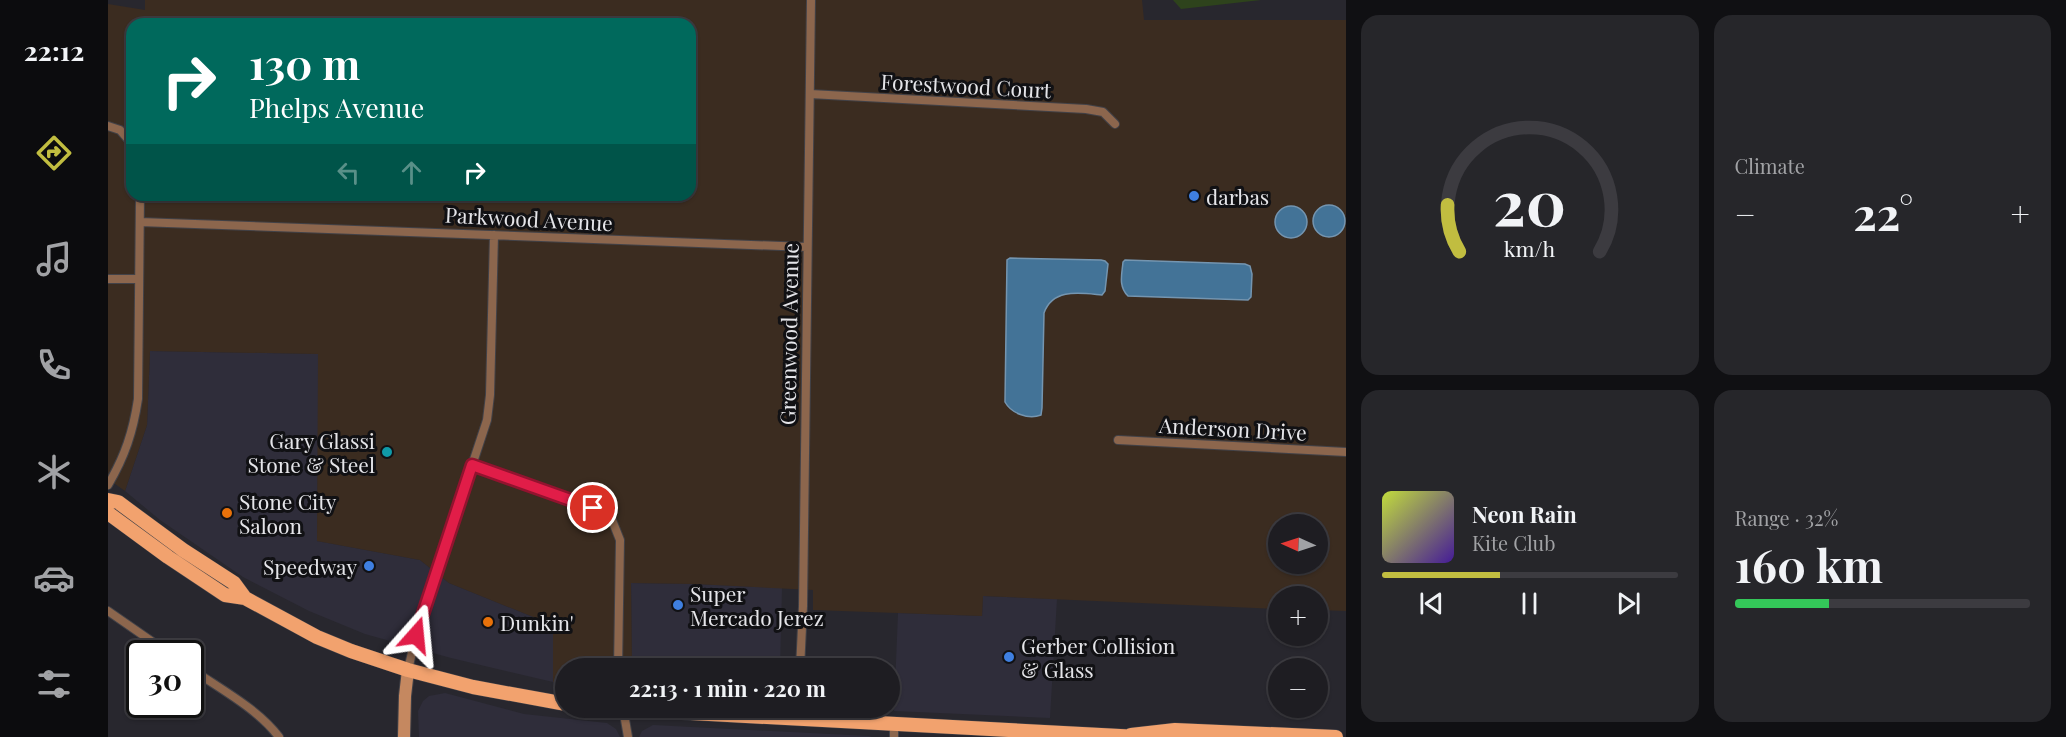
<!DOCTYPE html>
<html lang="en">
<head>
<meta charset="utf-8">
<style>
  :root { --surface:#1e1d22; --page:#26262a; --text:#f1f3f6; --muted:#a1a2a5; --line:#3c3b40; --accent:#c1bd40 }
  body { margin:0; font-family:"Playfair Display",serif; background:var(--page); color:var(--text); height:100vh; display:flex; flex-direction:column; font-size:22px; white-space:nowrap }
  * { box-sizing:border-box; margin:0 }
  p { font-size:20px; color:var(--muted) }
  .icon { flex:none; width:33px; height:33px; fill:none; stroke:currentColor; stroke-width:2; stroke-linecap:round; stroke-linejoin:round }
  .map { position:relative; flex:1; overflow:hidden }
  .details { display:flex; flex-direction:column; gap:15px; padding:15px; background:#101013; width:720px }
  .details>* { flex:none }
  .top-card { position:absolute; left:18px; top:18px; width:570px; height:183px; border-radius:18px; box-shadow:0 2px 4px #0004,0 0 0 2px var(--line); background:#00695c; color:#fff; overflow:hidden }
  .needle { width:39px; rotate:273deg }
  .tools { position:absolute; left:1160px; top:514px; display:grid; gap:12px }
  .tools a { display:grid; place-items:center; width:60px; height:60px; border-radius:50%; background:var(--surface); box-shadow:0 2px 4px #0004,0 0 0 2px var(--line); font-size:30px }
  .speed { position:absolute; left:18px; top:640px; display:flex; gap:12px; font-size:30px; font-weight:700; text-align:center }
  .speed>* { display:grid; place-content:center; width:78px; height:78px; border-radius:50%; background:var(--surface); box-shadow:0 2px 4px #0004,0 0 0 2px var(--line); line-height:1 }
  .speed .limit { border:3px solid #111; border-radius:9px; background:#fff; color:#111 }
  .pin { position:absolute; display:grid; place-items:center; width:51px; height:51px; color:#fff; margin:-26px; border:3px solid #fff; border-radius:50%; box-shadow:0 2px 6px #0007 }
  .me { position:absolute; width:66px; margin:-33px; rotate:18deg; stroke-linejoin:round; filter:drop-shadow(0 0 4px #0008) }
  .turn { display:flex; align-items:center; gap:21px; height:126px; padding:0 24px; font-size:27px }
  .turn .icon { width:78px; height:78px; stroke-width:2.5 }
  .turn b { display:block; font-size:42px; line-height:51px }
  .lanes { display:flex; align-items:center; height:57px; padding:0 24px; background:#0003; justify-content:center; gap:30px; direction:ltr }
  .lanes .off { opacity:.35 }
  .big { font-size:45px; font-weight:700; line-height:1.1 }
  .details .tile { flex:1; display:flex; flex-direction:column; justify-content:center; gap:9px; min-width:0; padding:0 21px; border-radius:18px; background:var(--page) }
  .details .dial { align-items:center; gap:0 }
  .dial svg { height:156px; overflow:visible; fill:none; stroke:var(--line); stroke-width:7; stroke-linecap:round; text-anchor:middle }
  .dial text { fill:var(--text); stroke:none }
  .song { display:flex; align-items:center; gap:18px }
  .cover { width:72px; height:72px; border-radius:9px; background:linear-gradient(135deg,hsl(70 70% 55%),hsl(260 70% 35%)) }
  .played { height:6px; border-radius:3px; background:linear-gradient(90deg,var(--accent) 40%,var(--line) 40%) }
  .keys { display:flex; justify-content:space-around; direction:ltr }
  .heat { display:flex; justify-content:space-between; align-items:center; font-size:33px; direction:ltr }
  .charge { height:9px; border-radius:4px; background:linear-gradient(90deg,#34c759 32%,var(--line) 0) }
  .details .tiles { flex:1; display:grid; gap:15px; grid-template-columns:repeat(2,1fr) }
  .trip { position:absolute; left:447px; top:658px; width:345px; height:60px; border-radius:30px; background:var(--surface); box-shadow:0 2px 4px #0004,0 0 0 2px var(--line); font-weight:700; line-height:60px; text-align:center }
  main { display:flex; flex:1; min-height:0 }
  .dock { display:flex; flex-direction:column; width:108px; justify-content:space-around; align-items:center; background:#0c0c0e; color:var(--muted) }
  .dock .icon { width:42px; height:42px }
  .dock .active { color:var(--accent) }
  .dock b { font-size:27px; color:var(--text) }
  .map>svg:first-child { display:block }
  .built { fill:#2f2d3a }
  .industrial { fill:#3b2c20; fill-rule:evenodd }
  .green { fill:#2e431c }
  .water { fill:#437397; stroke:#7495b0; stroke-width:1.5 }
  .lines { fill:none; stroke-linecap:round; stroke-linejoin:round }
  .minor-casing { stroke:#424248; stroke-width:10 }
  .secondary-casing { stroke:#424248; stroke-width:14 }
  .primary-casing { stroke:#424248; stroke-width:15 }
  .minor { stroke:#8c664d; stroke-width:8 }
  .secondary { stroke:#c58860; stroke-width:12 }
  .primary { stroke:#f2a26e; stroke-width:14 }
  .route-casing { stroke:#92132f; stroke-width:15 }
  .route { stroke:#e11d48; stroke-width:10 }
  .shop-dot { fill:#3f7fe0; stroke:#111114; stroke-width:2 }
  .culture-dot { fill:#0f9aa8; stroke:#111114; stroke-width:2 }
  .food-dot { fill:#e8710a; stroke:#111114; stroke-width:2 }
  .labels { text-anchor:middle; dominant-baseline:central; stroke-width:6; stroke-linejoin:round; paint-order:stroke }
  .street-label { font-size:21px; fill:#e5e5e9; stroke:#111114 }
  .poi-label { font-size:21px; fill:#e5e5e9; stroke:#111114; text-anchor:start }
</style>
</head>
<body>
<main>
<nav class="dock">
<b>22:12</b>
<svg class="icon active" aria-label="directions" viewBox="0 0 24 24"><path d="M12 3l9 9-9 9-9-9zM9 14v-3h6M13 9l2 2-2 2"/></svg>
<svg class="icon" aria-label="music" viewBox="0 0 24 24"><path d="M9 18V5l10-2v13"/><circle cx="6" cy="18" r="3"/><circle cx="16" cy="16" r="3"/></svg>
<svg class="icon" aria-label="phone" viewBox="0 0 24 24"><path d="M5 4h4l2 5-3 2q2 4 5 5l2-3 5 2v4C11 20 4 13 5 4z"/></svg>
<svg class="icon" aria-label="climate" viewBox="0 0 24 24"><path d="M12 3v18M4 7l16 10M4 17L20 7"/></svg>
<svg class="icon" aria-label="car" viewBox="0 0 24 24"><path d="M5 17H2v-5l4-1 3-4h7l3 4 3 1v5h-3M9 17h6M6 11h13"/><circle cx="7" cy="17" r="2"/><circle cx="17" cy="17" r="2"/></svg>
<svg class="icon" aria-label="filters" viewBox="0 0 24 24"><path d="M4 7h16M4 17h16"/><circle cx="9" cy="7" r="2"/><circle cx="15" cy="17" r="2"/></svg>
</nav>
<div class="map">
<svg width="1238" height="737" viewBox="0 0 1238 737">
  <rect width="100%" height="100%" fill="#28272e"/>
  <path class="built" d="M 42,351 L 211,354 L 209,541 L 312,560 L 341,583 L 445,625 L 445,682 L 343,658 L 257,634 L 201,611 L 135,577 L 52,520 L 17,491 L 39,425 Z
    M 523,583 L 587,584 L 674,588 L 672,669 L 524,669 Z
    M 875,596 L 949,599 L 942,718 L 786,711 L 790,613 L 874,616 Z
    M 337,693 L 416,714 L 499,723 L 508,729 L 512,737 L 311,737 L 310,711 L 315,701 L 321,696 Z
    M 545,725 L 761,736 L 764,737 L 531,737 L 534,731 Z"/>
  <path class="industrial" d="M 37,0 L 1034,0 L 1036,20 L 1238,20 L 1238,611 L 1209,610 L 1209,597 L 1170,597 L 1170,609 L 875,596 L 874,616 L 705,610 L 705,590 L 587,584 L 523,583 L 524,669 L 458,669 L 457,684 L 445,682 L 445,625 L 341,583 L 312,560 L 209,541 L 210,354 L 42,351 L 39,425 L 17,491 L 0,479 L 0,4 L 37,10 ZM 24,24 L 582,24 L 582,195 L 24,195 ZM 1170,525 L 1209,525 L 1209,564 L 1170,564 Z"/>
  <path class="green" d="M 1065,0 L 1153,0 L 1073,9 Z"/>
  <path class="water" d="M1205 221a16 16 0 1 1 32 0a16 16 0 1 1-32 0Z
    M1167 222a16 16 0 1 1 32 0a16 16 0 1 1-32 0Z
    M 902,258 L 993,260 L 997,261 L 1000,264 L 997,291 L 994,295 C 972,293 945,288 936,313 L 934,408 L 933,415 C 920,420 903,413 897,402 L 899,260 Z
    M 1017,260 L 1137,264 L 1142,266 L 1144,274 L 1143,297 L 1140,300 L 1020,296 C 1010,286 1014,274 1015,262 Z"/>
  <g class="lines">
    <g class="minor-casing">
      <path id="minor" d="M 702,94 L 978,109 L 995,112 L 1007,124
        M 0,126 L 12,130 L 24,144
        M 32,222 L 699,247
        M 0,279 L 31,279
        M 1010,440 L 1238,452
        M 364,465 L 485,508 L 497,513 L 504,520 L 512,540 L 510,669
        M 0,485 C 17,456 25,432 30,399 L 32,195
        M 0,611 L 62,654
        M 82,668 C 112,689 149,708 171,737
        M 692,669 L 695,606 L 703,0
        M 300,670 L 308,635 L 379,420 L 382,395 L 386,235
        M 515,708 L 520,737
        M 786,737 L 786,724"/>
    </g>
    <g class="secondary-casing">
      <path id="secondary" d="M 296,737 L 297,696 L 300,670"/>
    </g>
    <g class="primary-casing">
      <path id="primary" d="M 0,500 L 10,502 L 75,550 L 126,583 L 137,598
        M 0,513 L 60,557 L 117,595 L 137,598 L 209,637 L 243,651 L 300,670 L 365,687 L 458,704
        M 490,708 L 1031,737
        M 1023,735 L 1067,730 L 1228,737"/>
    </g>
    <use href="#minor" class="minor"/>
    <use href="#secondary" class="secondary"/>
    <use href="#primary" class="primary"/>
  </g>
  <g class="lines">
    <g class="route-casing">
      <path id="route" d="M 308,635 L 364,465 L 485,508"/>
    </g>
    <use href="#route" class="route"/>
  </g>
  <g class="shop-dot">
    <circle cx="1086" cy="196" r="6"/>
    <circle cx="261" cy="566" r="6"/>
    <circle cx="570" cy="605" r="6"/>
    <circle cx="901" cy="657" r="6"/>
  </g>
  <circle class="culture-dot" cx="279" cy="452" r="6"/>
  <g class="food-dot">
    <circle cx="119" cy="513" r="6"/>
    <circle cx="380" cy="622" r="6"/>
  </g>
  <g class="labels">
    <g class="street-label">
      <text transform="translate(858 85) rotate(3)">Forestwood Court</text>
      <text transform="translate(421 218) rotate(3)">Parkwood Avenue</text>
      <text transform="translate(680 334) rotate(-89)">Greenwood Avenue</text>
      <text transform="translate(1125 428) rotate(3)">Anderson Drive</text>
    </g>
    <g class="poi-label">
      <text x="1098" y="196">darbas</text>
      <text x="267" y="440" text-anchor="end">Gary Glassi<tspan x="267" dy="24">Stone &amp; Steel</tspan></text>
      <text x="131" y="501">Stone City<tspan x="131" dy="24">Saloon</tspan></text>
      <text x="249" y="566" text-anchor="end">Speedway</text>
      <text x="582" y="593">Super<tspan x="582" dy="24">Mercado Jerez</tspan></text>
      <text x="392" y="622">Dunkin'</text>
      <text x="913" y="645">Gerber Collision<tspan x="913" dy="24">&amp; Glass</tspan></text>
    </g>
  </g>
</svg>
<div class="tools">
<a><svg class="needle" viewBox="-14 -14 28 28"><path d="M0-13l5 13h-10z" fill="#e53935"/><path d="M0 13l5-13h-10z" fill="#a1a2a5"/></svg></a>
<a>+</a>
<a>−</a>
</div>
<div class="speed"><div class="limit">30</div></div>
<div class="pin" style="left:485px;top:508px;background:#d93025"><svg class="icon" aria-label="arrive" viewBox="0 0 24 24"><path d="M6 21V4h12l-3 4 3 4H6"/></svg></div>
<svg class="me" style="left:308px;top:635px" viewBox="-20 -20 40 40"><path d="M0-17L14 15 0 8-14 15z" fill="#e11d48" stroke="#fff" stroke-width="4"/></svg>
<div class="trip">22:13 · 1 min · 220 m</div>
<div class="top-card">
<div class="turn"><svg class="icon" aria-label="right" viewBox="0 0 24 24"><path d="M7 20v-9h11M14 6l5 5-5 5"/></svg><div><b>130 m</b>Phelps Avenue</div></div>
<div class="lanes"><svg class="icon off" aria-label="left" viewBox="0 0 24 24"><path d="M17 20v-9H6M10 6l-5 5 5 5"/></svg><svg class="icon off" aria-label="ahead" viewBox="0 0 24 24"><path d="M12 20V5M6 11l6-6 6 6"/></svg><svg class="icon" aria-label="right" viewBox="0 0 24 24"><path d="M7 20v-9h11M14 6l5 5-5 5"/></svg></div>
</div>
</div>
<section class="details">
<div class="tiles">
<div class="tile dial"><svg viewBox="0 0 100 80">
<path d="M14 69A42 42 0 1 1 86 69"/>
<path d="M14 69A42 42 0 0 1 8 45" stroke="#c1bd40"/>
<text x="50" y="56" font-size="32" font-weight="700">20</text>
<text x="50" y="72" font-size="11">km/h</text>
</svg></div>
<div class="tile"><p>Climate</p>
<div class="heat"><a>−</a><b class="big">22°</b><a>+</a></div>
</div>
<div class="tile">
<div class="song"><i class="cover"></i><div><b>Neon Rain</b><p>Kite Club</p></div></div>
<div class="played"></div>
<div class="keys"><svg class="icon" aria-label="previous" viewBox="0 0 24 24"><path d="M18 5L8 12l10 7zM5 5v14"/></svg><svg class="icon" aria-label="pause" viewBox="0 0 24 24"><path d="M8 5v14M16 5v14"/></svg><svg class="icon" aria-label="next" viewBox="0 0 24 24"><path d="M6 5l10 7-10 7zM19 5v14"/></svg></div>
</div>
<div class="tile"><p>Range · 32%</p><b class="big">160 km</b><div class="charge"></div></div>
</div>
</section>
</main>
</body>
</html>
